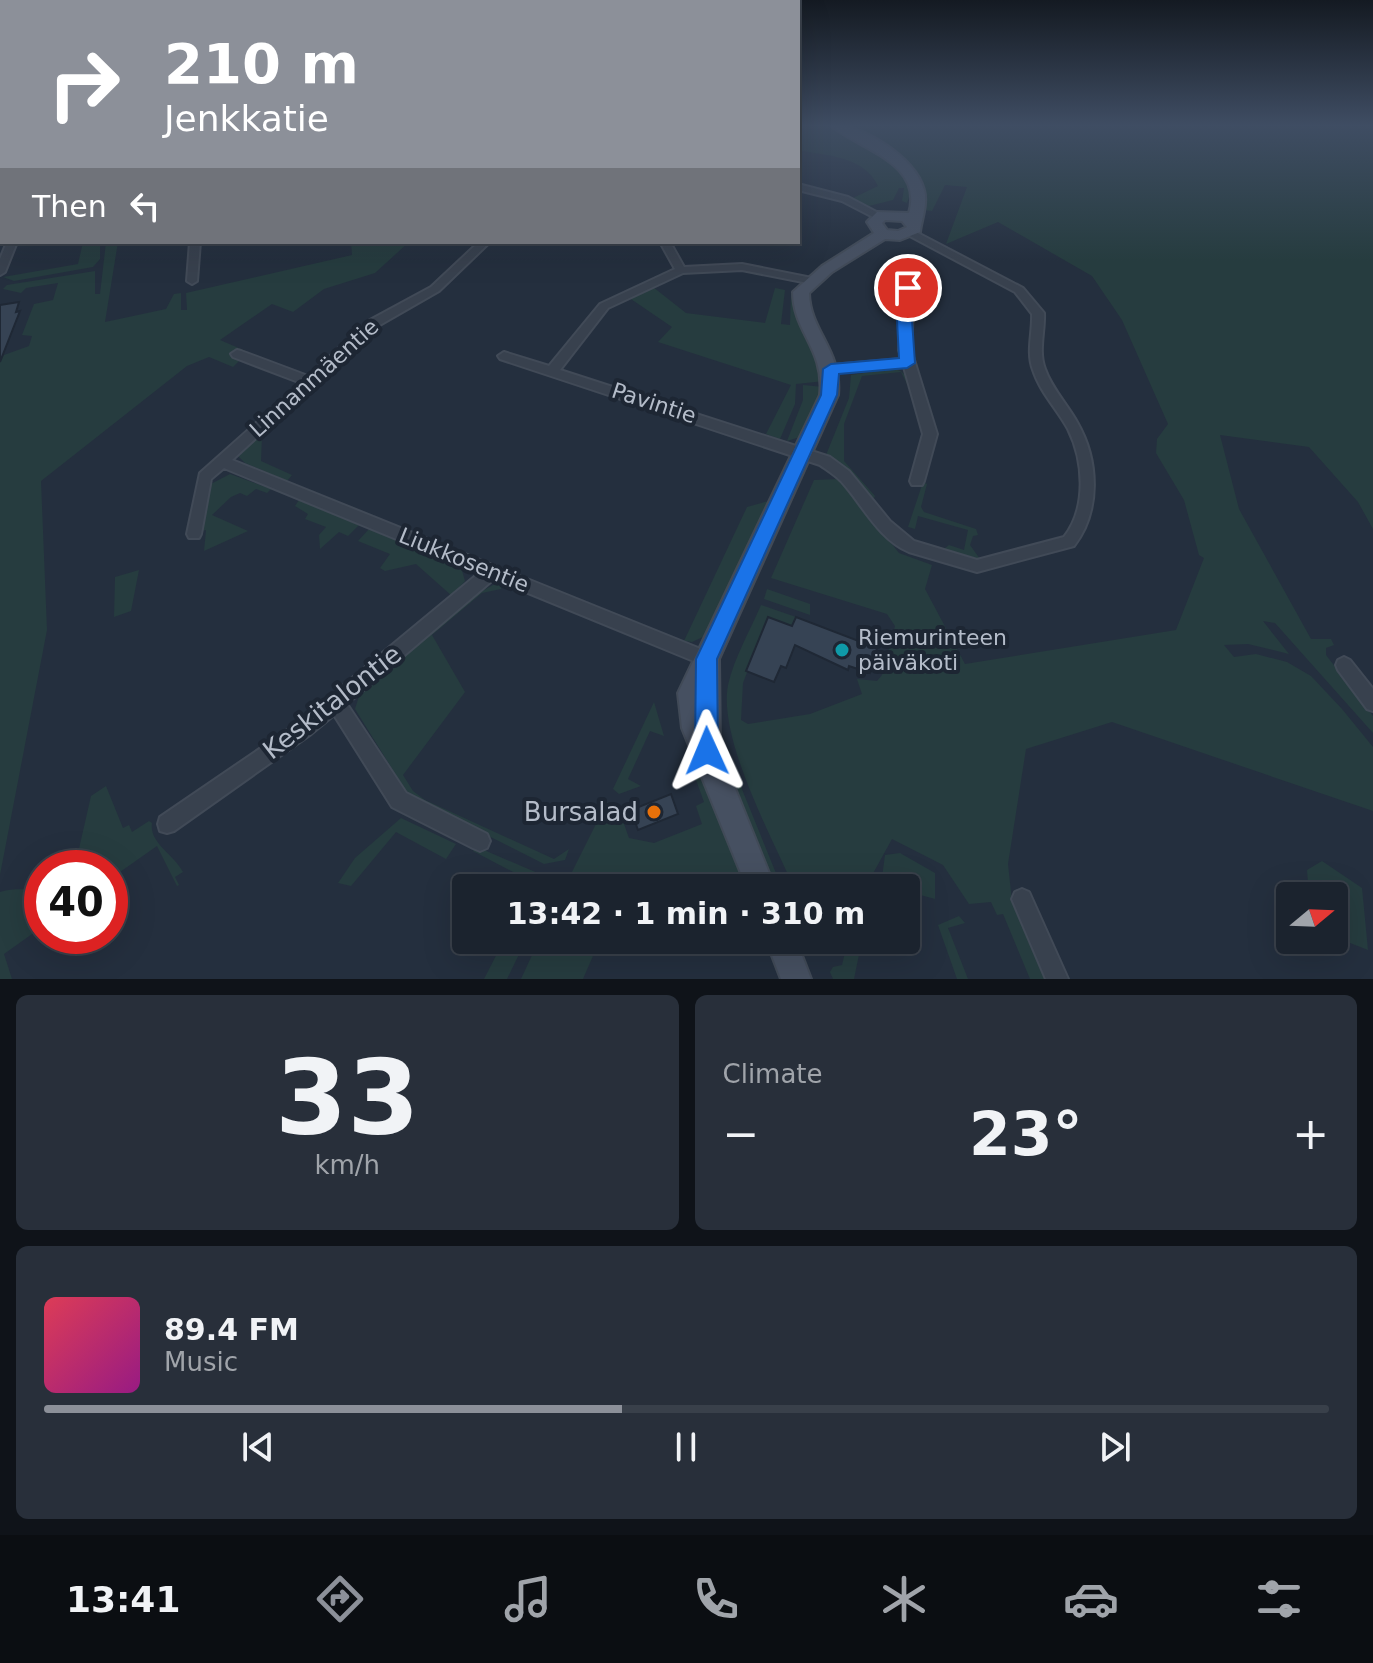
<!DOCTYPE html>
<html lang="en">
<head>
<meta charset="utf-8">
<style>
  :root { --surface:#1b232e; --page:#282f3a; --text:#f1f3f6; --muted:#a0a4aa; --line:#39404a; --accent:#8c9099 }
  body { margin:0; font-family:"DejaVu Sans",sans-serif; background:var(--page); color:var(--text); height:100vh; display:flex; flex-direction:column; font-size:30px; white-space:nowrap }
  * { box-sizing:border-box; margin:0 }
  p { font-size:26px; color:var(--muted) }
  .icon { flex:none; width:44px; height:44px; fill:none; stroke:currentColor; stroke-width:2; stroke-linecap:round; stroke-linejoin:round }
  .map { position:relative; height:979px; overflow:hidden }
  .side { display:flex; flex-direction:column; gap:16px; padding:16px; background:#0f1319; flex:1 }
  .side>* { flex:none }
  .hud { position:absolute; left:0px; top:0px; width:800px; height:244px; box-shadow:0 8px 32px #0002,0 0 0 2px var(--line); background:#8c9099; color:#fff; overflow:hidden }
  .needle { width:52px; rotate:71deg }
  .fabs { position:absolute; left:1276px; top:882px; display:grid; gap:16px }
  .fabs a { display:grid; place-items:center; width:72px; height:72px; border-radius:8px; background:var(--surface); box-shadow:0 8px 32px #0002,0 0 0 2px var(--line); font-size:40px }
  .speed { position:absolute; left:24px; top:850px; display:flex; gap:16px; font-size:40px; font-weight:700; text-align:center }
  .speed>* { display:grid; place-content:center; width:104px; height:104px; border-radius:50%; background:var(--surface); box-shadow:0 8px 32px #0002,0 0 0 2px var(--line); line-height:1 }
  .speed .limit { border:12px solid #d22; background:#fff; color:#111 }
  .pin { position:absolute; display:grid; place-items:center; width:68px; height:68px; color:#fff; margin:-34px; border:4px solid #fff; border-radius:50%; box-shadow:0 2px 8px #0007 }
  .me { position:absolute; width:88px; margin:-44px; rotate:359deg; stroke-linejoin:round; filter:drop-shadow(0 0 6px #0008) }
  .turn { display:flex; align-items:center; gap:28px; height:168px; padding:0 32px; font-size:36px }
  .turn .icon { width:104px; height:104px; stroke-width:2.5 }
  .turn b { display:block; font-size:56px; line-height:68px }
  .then { display:flex; align-items:center; height:76px; padding:0 32px; background:#0003; gap:16px; font-size:30px }
  .big { font-size:60px; font-weight:700; line-height:1.1 }
  .side .tile { flex:1; display:flex; flex-direction:column; justify-content:center; gap:12px; min-width:0; padding:0 28px; border-radius:12px; background:var(--page) }
  .side .dial { align-items:center; gap:0 }
  .dial b { font-size:104px; line-height:1 }
  .song { display:flex; align-items:center; gap:24px }
  .cover { width:96px; height:96px; border-radius:12px; background:linear-gradient(135deg,hsl(350 70% 55%),hsl(310 70% 35%)) }
  .played { height:8px; border-radius:4px; background:linear-gradient(90deg,var(--accent) 45%,var(--line) 45%) }
  .keys { display:flex; justify-content:space-around; direction:ltr }
  .heat { display:flex; justify-content:space-between; align-items:center; font-size:44px; direction:ltr }
  .side .tiles { flex:1; display:grid; gap:16px; grid-template-columns:1fr 1fr }
  .tile:last-child { grid-column:span 2 }
  .trip { position:absolute; left:452px; top:874px; width:468px; height:80px; border-radius:8px; background:var(--surface); box-shadow:0 8px 32px #0002,0 0 0 2px var(--line); font-weight:700; line-height:80px; text-align:center }
  .dock { display:flex; height:128px; justify-content:space-around; align-items:center; background:#0b0e12; color:var(--muted) }
  .dock .icon { width:56px; height:56px }
  .dock .on { color:var(--accent) }
  .dock b { font-size:36px; color:var(--text) }
  .map>svg:first-child { display:block }
  .green { fill:#263c3f }
  .building { fill:#364354; stroke:#1f2835; stroke-width:2 }
  .lines { fill:none; stroke-linecap:round; stroke-linejoin:round }
  .street-casing { stroke:#414a57; stroke-width:4 }
  .secondary-casing { stroke:#414a57; stroke-width:4 }
  .street { fill:#38414e; fill-rule:evenodd }
  .secondary { fill:#465061; fill-rule:evenodd }
  .route { fill:#1a73e8; stroke:#114b97; stroke-width:2 }
  .culture-dot { fill:#0f9aa8; stroke:#1d2633; stroke-width:3 }
  .food-dot { fill:#e8710a; stroke:#1d2633; stroke-width:3 }
  .labels { text-anchor:middle; dominant-baseline:central; stroke-width:8; stroke-linejoin:round; paint-order:stroke }
  .street-label { font-size:22px; fill:#b4bcc9; stroke:#1d2633 }
  .poi-label { font-size:22px; fill:#b4bcc9; stroke:#1d2633; text-anchor:start }
  .near-street-label { font-size:26px; fill:#b4bcc9; stroke:#1d2633 }
  .near-poi-label { font-size:26px; fill:#b4bcc9; stroke:#1d2633; text-anchor:end }
</style>
</head>
<body>
<div class="map">
<svg width="1373" height="979" viewBox="0 0 1373 979">
  <rect width="100%" height="100%" fill="#242f3e"/>
  <path class="green" d="M 798,124 L 1373,124 L 1373,529 L 1358,502 L 1309,447 L 1220,435 L 1239,509 L 1311,639 L 1331,639 L 1334,645 L 1326,648 L 1326,655 L 1373,716 L 1373,733 L 1275,623 L 1263,621 L 1289,654 L 1248,644 L 1224,645 L 1234,657 L 1256,654 L 1287,662 L 1311,676 L 1342,709 L 1373,747 L 1373,811 L 1112,722 L 1026,749 L 1008,864 L 1012,901 L 1047,979 L 1030,979 L 1003,914 L 997,915 L 991,902 L 969,904 L 943,865 L 892,839 L 865,888 L 794,888 C 772,837 718,739 728,685 C 734,658 750,631 761,605 L 796,617 L 792,626 L 768,618 L 743,683 L 741,720 L 748,724 L 810,714 L 862,694 L 857,679 L 877,681 L 882,675 L 895,626 L 887,614 L 771,578 L 814,480 L 840,479 L 899,553 L 932,565 L 925,589 L 965,664 L 1176,630 L 1204,558 L 1199,555 L 1184,500 L 1156,453 L 1157,439 L 1168,424 L 1122,320 L 1092,276 L 998,222 L 946,244 L 967,187 L 945,185 L 932,211 L 924,210 L 926,191 L 912,189 L 907,203 L 902,201 L 904,188 L 899,188 L 893,200 L 869,206 L 853,198 L 878,186 C 864,156 827,156 798,150 Z
    M 83,242 L 100,242 L 100,259 L 93,267 L 14,281 L 3,277 L 78,264 Z
    M 106,242 L 118,242 L 105,322 L 166,309 L 174,294 L 181,293 L 181,310 L 187,310 L 186,293 L 352,255 L 351,242 L 409,242 L 375,273 L 324,289 L 293,312 L 272,304 L 220,340 L 248,352 L 233,367 L 209,357 L 187,366 L 41,481 L 47,630 L 0,875 L 0,362 L 4,355 L 29,346 L 32,336 L 22,335 L 34,304 L 53,300 L 58,283 L 26,288 L 21,293 L 3,289 L 7,285 L 95,271 L 95,294 L 100,294 Z
    M 653,287 L 686,313 L 765,323 L 775,288 L 785,290 L 781,324 L 790,325 L 791,294 L 796,294 L 825,381 L 796,384 L 795,404 L 780,439 L 766,434 L 791,385 L 658,342 L 672,327 L 628,297 Z
    M 891,369 C 908,369 909,384 914,398 L 901,372 L 862,376 L 844,424 L 844,461 L 875,496 L 873,500 L 850,472 L 826,455 L 849,398 L 851,375 Z
    M 803,385 L 824,387 L 803,436 L 787,441 L 803,400 Z
    M 284,410 L 289,413 L 262,437 L 261,461 L 292,475 L 287,481 L 245,463 L 238,456 Z
    M 230,474 L 271,489 L 267,493 L 256,489 L 247,496 L 240,493 L 231,497 L 212,515 L 248,531 L 204,551 L 206,530 L 201,531 L 209,485 Z
    M 923,482 L 927,484 L 921,507 L 924,512 L 976,529 L 978,535 L 973,536 L 970,545 L 980,559 L 944,549 L 949,545 L 964,550 L 968,530 L 918,516 L 915,529 L 908,527 Z
    M 299,500 L 359,525 L 348,536 L 339,532 L 320,549 L 319,535 L 326,527 L 305,519 L 308,514 L 295,506 Z
    M 768,501 L 772,504 L 707,635 L 692,642 L 684,641 L 747,507 Z
    M 369,529 L 461,567 L 465,581 L 452,596 L 416,564 L 385,571 L 380,568 L 390,554 L 358,541 Z
    M 139,570 L 131,611 L 114,617 L 115,577 Z
    M 493,585 L 501,585 L 501,589 L 482,593 L 432,635 L 465,692 L 403,775 L 413,791 L 425,800 L 554,859 L 569,849 L 565,860 L 544,864 L 409,796 L 355,709 L 360,693 L 473,596 Z
    M 767,589 L 810,604 L 810,615 L 764,599 Z
    M 654,702 L 664,736 L 650,731 L 628,779 L 641,786 L 619,794 L 613,789 Z
    M 718,721 L 722,740 L 782,888 L 772,888 L 719,756 Z
    M 701,765 L 750,888 L 564,888 L 607,802 L 619,810 L 629,838 L 654,843 L 702,824 L 696,806 L 704,802 L 692,769 Z
    M 106,786 L 123,828 L 129,825 L 132,832 L 149,821 L 152,823 C 149,843 173,853 183,872 L 175,877 L 179,885 L 177,886 L 157,846 L 110,879 L 110,868 L 78,868 L 82,865 L 78,853 L 91,796 Z
    M 401,818 L 456,844 L 446,859 L 396,832 L 351,886 L 338,883 L 355,858 Z
    M 477,847 L 547,877 L 552,883 L 550,888 L 533,888 L 534,883 L 473,851 Z
    M 900,853 L 935,873 L 935,899 L 906,891 L 906,888 L 881,885 L 885,855 Z
    M 1322,861 L 1362,888 L 1368,950 L 1345,941 L 1344,935 L 1334,931 L 1334,896 L 1309,896 L 1307,870 Z
    M 42,887 L 42,927 L 4,954 L 12,979 L 0,979 L 0,892 C 15,887 27,891 42,887 Z
    M 959,916 L 965,923 L 948,928 L 968,979 L 957,979 L 938,925 Z
    M 504,940 L 526,940 L 507,979 L 484,979 Z
    M 539,940 L 658,940 L 619,956 L 599,942 L 583,979 L 521,979 Z
    M 848,940 L 862,940 L 854,979 L 833,979 L 830,972 L 833,967 L 842,965 Z"/>
  <path class="building" d="M 19,302 L 16,312 L 20,311 L 0,362 L 0,305 Z
    M 768,617 L 792,626 L 796,617 L 877,648 L 870,673 L 849,666 L 848,670 L 795,645 L 786,668 L 781,666 L 774,682 L 746,671 Z
    M 671,794 L 678,814 L 638,830 L 631,810 Z"/>
  <g class="lines">
    <g class="street-casing">
      <path id="street" d="M 798,184 L 848,197 L 884,216 L 875,218 L 842,201 L 798,190 Z
        M 0,202 L 2,202 L 2,208 L 0,208 Z
        M 912,230 L 1023,288 L 1044,313 C 1045,331 1038,351 1045,369 C 1052,389 1067,404 1077,422 C 1099,460 1101,511 1074,546 L 977,572 L 909,552 C 879,540 862,504 841,481 C 835,475 827,470 820,465 L 500,359 L 498,356 L 504,352 L 549,366 L 600,304 L 675,269 L 660,242 L 670,242 L 684,267 L 742,264 L 817,279 L 818,281 L 813,284 L 742,270 L 683,273 L 608,308 L 560,370 L 830,457 L 849,471 L 890,521 L 914,541 L 977,560 L 1064,537 C 1087,508 1084,461 1068,429 C 1057,409 1040,392 1033,370 C 1026,352 1033,332 1032,314 L 1015,292 L 908,235 L 907,233 Z
        M 7,242 L 17,242 L 5,272 L 0,275 L 0,259 Z
        M 190,242 L 200,242 L 197,281 L 192,284 L 187,281 Z
        M 479,242 L 490,242 L 439,291 L 378,326 L 232,460 L 713,654 L 715,659 L 713,664 L 707,667 L 701,664 L 494,579 L 347,704 L 406,793 L 487,834 L 490,841 L 487,848 L 480,851 L 473,848 L 392,807 L 334,715 L 311,734 L 174,831 L 167,833 L 160,831 L 158,824 L 160,817 L 299,722 L 479,573 L 224,468 L 211,479 L 201,534 L 199,538 L 189,538 L 187,534 L 200,473 L 301,383 L 233,357 L 231,354 L 237,350 L 241,351 L 308,376 L 370,320 L 431,287 Z
        M 908,285 L 914,288 L 911,350 L 937,434 L 924,481 L 922,485 L 912,485 L 910,481 L 923,434 L 904,367 L 831,373 L 825,369 L 831,365 L 902,359 L 899,350 L 902,288 Z
        M 1344,657 L 1350,660 L 1373,689 L 1373,711 L 1367,709 L 1338,670 L 1336,665 L 1338,660 Z
        M 1022,889 L 1029,892 L 1068,979 L 1046,979 L 1012,899 L 1015,892 Z"/>
    </g>
    <g class="secondary-casing">
      <path id="secondary" d="M 829,124 C 861,124 916,157 924,190 C 928,204 921,221 920,232 L 900,240 L 885,239 L 832,272 L 809,293 C 810,332 842,349 838,395 L 719,659 L 720,751 L 775,888 L 747,888 L 682,728 L 678,693 L 820,395 C 825,349 793,332 793,292 L 822,266 L 874,233 L 867,222 L 877,212 L 909,213 C 924,162 858,149 829,124 ZM 885,220 L 902,221 L 907,227 L 898,231 L 887,230 L 882,223 Z
        M 766,940 L 796,940 L 811,979 L 781,979 Z"/>
    </g>
    <use href="#street" class="street"/>
    <use href="#secondary" class="secondary"/>
  </g>
  <linearGradient id="sky" x2="0" y2="1"><stop stop-color="#141a22"/><stop offset="0.48" stop-color="#3f4d63"/><stop offset="1" stop-color="#3f4d63" stop-opacity="0"/></linearGradient>
  <rect width="1373" height="261" fill="url(#sky)"/>
  <path class="route" d="M 908,283 L 915,288 L 912,320 L 915,363 L 907,368 L 839,374 L 837,395 L 717,659 L 718,751 L 715,759 L 707,762 L 699,759 L 695,751 L 696,659 L 821,395 L 823,369 L 831,364 L 899,358 L 897,320 L 901,288 Z"/>
  <circle class="culture-dot" cx="842" cy="650" r="8"/>
  <circle class="food-dot" cx="654" cy="812" r="8"/>
  <g class="labels">
    <g class="street-label">
      <text transform="translate(314 378) rotate(-42)">Linnanmäentie</text>
      <text transform="translate(654 403) rotate(18)">Pavintie</text>
      <text transform="translate(464 560) rotate(22)">Liukkosentie</text>
    </g>
    <g class="poi-label">
      <text x="858" y="637">Riemurinteen<tspan x="858" dy="25">päiväkoti</tspan></text>
    </g>
    <g class="near-street-label">
      <text transform="translate(332 702) rotate(-38)">Keskitalontie</text>
    </g>
    <g class="near-poi-label">
      <text x="638" y="812">Bursalad</text>
    </g>
  </g>
</svg>
<div class="fabs">
<a><svg class="needle" viewBox="-14 -14 28 28"><path d="M0-13l5 13h-10z" fill="#e53935"/><path d="M0 13l5-13h-10z" fill="#a0a4aa"/></svg></a>
</div>
<div class="speed"><div class="limit">40</div></div>
<div class="pin" style="left:908px;top:288px;background:#d93025"><svg class="icon" aria-label="arrive" viewBox="0 0 24 24"><path d="M6 21V4h12l-3 4 3 4H6"/></svg></div>
<svg class="me" style="left:707px;top:751px" viewBox="-20 -20 40 40"><path d="M0-17L14 15 0 8-14 15z" fill="#1a73e8" stroke="#fff" stroke-width="4"/></svg>
<div class="trip">13:42 · 1 min · 310 m</div>
<div class="hud">
<div class="turn"><svg class="icon" aria-label="right" viewBox="0 0 24 24"><path d="M7 20v-9h11M14 6l5 5-5 5"/></svg><div><b>210 m</b>Jenkkatie</div></div>
<div class="then">Then<svg class="icon" aria-label="left" viewBox="0 0 24 24"><path d="M17 20v-9H6M10 6l-5 5 5 5"/></svg></div>
</div>
</div>
<section class="side">
<div class="tiles">
<div class="tile dial"><b>33</b><p>km/h</p></div>
<div class="tile"><p>Climate</p>
<div class="heat"><a>−</a><b class="big">23°</b><a>+</a></div>
</div>
<div class="tile">
<div class="song"><i class="cover"></i><div><b>89.4 FM</b><p>Music</p></div></div>
<div class="played"></div>
<div class="keys"><svg class="icon" aria-label="previous" viewBox="0 0 24 24"><path d="M18 5L8 12l10 7zM5 5v14"/></svg><svg class="icon" aria-label="pause" viewBox="0 0 24 24"><path d="M8 5v14M16 5v14"/></svg><svg class="icon" aria-label="next" viewBox="0 0 24 24"><path d="M6 5l10 7-10 7zM19 5v14"/></svg></div>
</div>
</div>
</section>
<nav class="dock">
<b>13:41</b>
<svg class="icon on" aria-label="directions" viewBox="0 0 24 24"><path d="M12 3l9 9-9 9-9-9zM9 14v-3h6M13 9l2 2-2 2"/></svg>
<svg class="icon" aria-label="music" viewBox="0 0 24 24"><path d="M9 18V5l10-2v13"/><circle cx="6" cy="18" r="3"/><circle cx="16" cy="16" r="3"/></svg>
<svg class="icon" aria-label="phone" viewBox="0 0 24 24"><path d="M5 4h4l2 5-3 2q2 4 5 5l2-3 5 2v4C11 20 4 13 5 4z"/></svg>
<svg class="icon" aria-label="climate" viewBox="0 0 24 24"><path d="M12 3v18M4 7l16 10M4 17L20 7"/></svg>
<svg class="icon" aria-label="car" viewBox="0 0 24 24"><path d="M5 17H2v-5l4-1 3-4h7l3 4 3 1v5h-3M9 17h6M6 11h13"/><circle cx="7" cy="17" r="2"/><circle cx="17" cy="17" r="2"/></svg>
<svg class="icon" aria-label="filters" viewBox="0 0 24 24"><path d="M4 7h16M4 17h16"/><circle cx="9" cy="7" r="2"/><circle cx="15" cy="17" r="2"/></svg>
</nav>
</body>
</html>
